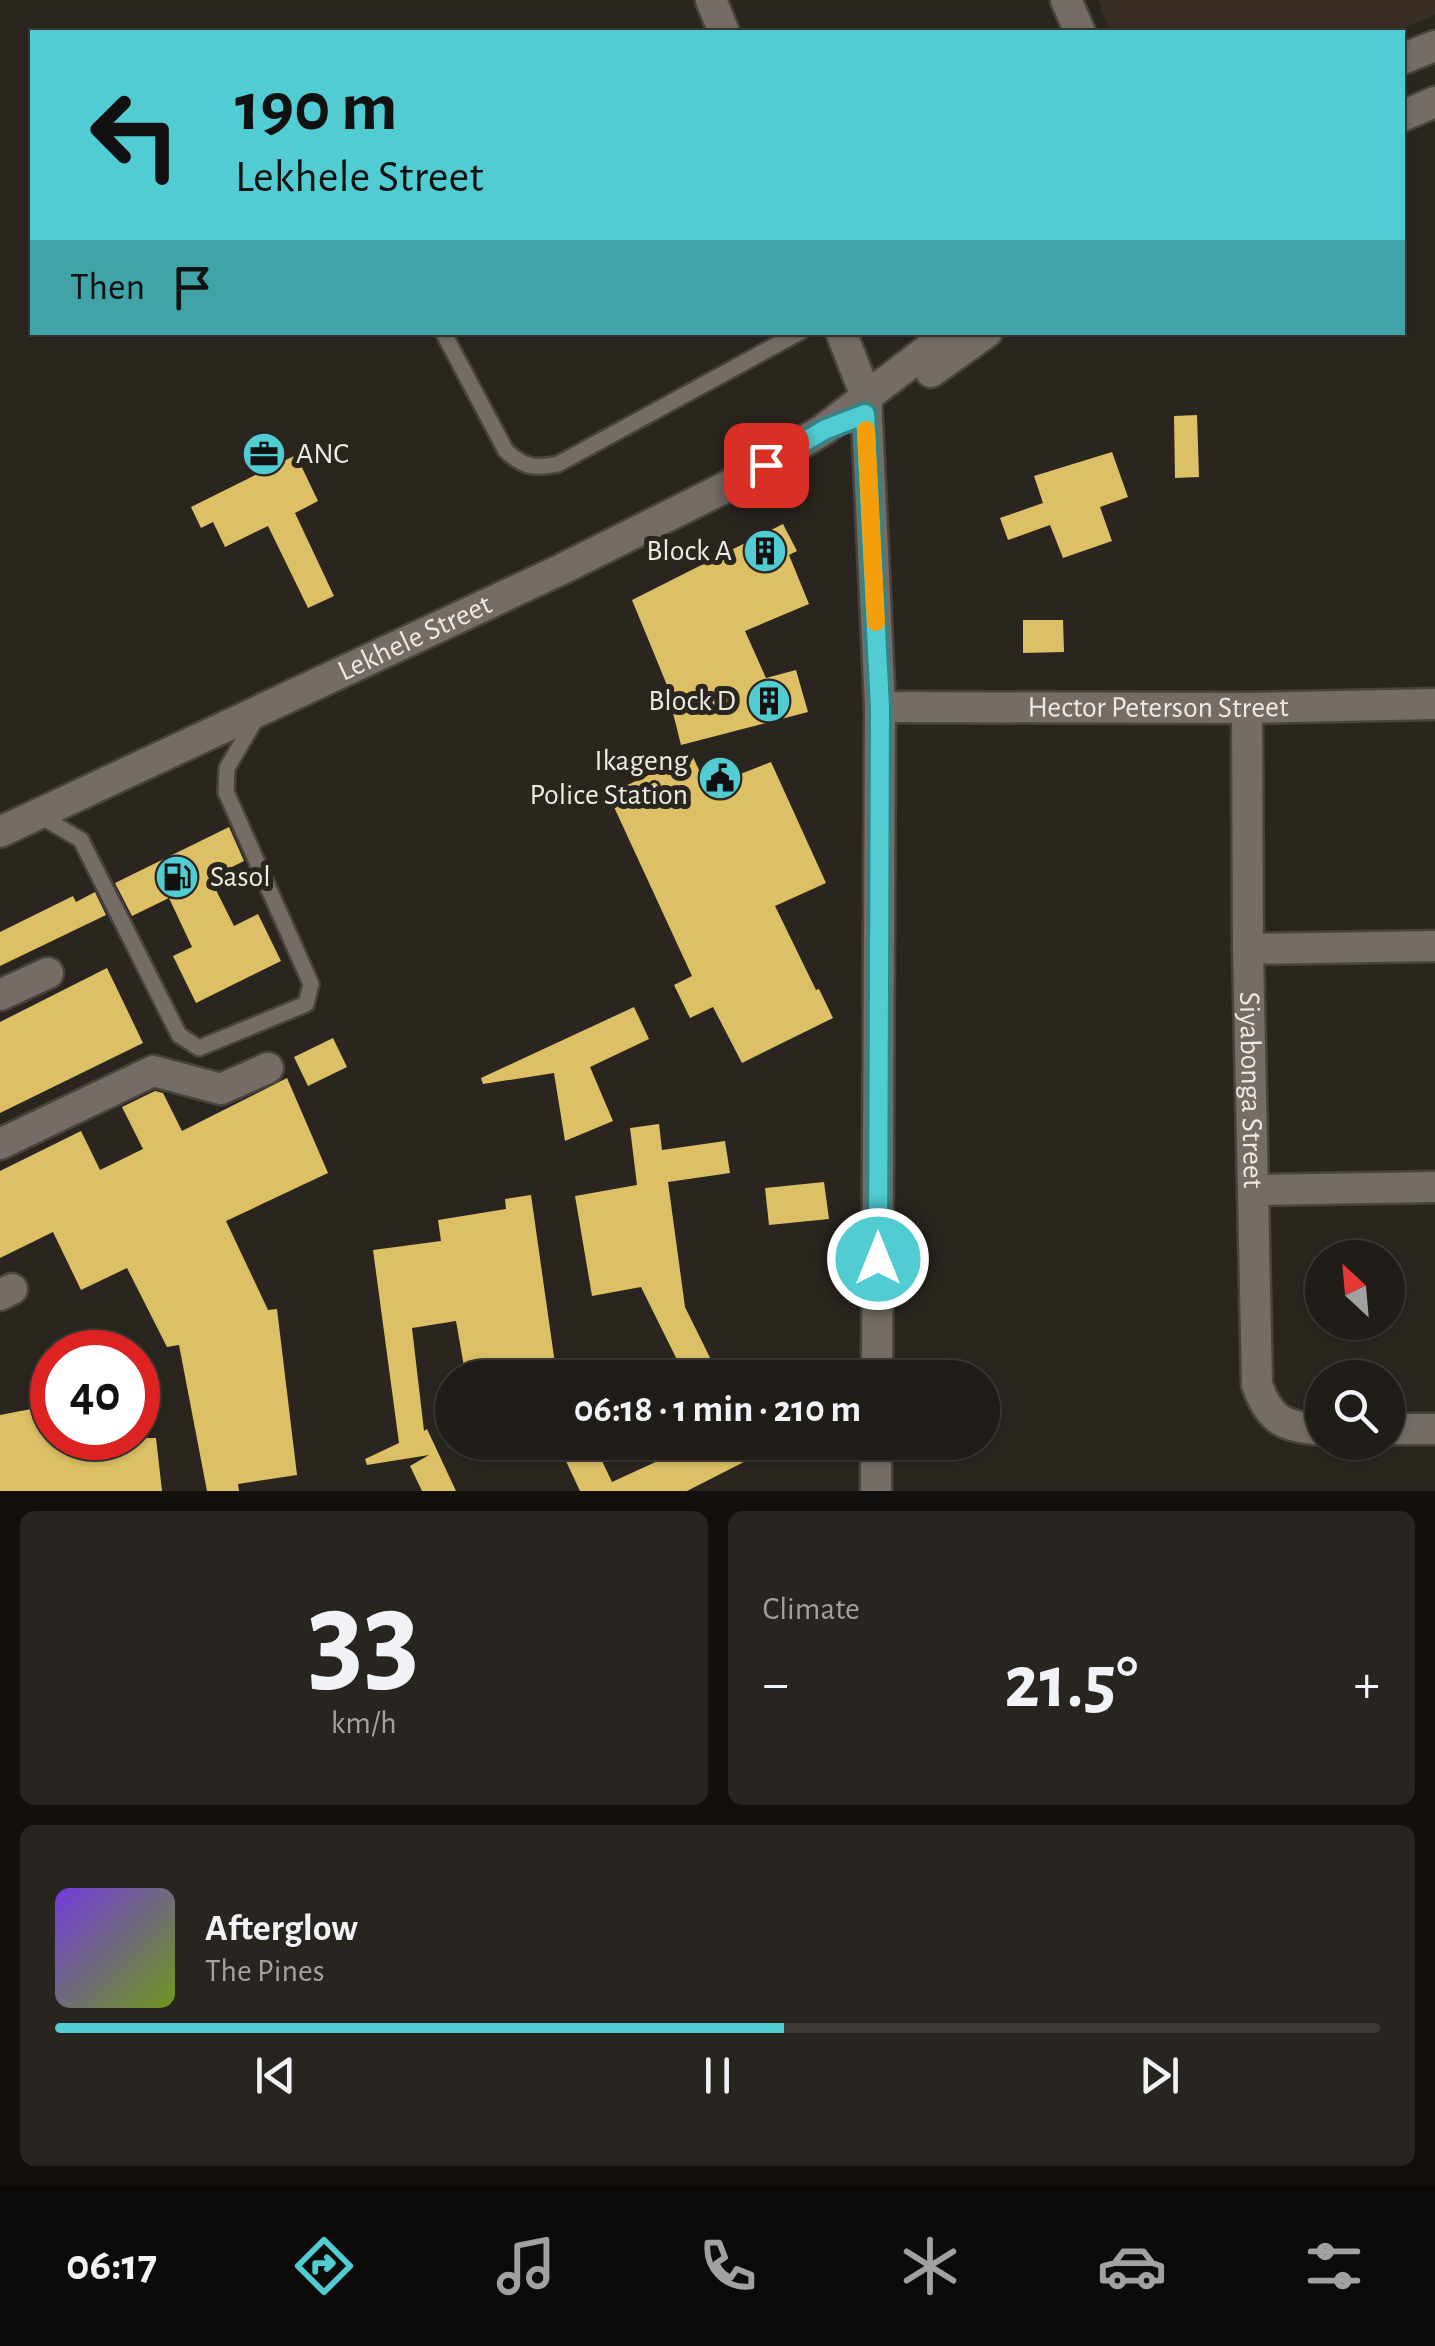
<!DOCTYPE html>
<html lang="en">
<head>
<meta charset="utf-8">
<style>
  :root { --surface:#201c17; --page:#282520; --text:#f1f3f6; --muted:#a2a1a1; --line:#3d3a36; --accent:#51ccd2 }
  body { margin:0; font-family:"Alegreya Sans",sans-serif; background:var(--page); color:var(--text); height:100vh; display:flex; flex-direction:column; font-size:38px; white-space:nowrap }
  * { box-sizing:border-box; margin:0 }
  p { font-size:32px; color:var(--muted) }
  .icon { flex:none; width:55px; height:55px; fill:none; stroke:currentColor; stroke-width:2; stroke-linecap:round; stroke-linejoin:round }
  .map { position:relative; height:1491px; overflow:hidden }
  .side { display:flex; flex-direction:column; gap:20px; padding:20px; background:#120f0d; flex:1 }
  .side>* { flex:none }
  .top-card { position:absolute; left:30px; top:30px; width:1375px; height:305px; border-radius:0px; box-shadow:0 2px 8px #0004,0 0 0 2px var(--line); background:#51ccd2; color:#111; overflow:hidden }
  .needle { width:65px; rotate:334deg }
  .tools { position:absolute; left:1305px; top:1240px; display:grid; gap:20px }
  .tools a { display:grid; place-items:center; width:100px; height:100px; border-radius:50%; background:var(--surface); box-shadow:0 2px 8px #0004,0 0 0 2px var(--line); font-size:50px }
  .speed { position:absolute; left:30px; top:1330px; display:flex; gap:20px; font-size:50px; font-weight:700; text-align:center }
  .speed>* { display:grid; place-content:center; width:130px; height:130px; border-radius:50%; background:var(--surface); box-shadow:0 2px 8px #0004,0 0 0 2px var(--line); line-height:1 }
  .speed .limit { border:15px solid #d22; background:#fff; color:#111 }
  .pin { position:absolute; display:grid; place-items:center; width:85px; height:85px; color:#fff; margin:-42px; border-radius:20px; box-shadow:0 5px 15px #0006 }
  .me { position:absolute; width:110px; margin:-55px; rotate:0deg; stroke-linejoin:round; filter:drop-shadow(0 0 8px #0008) }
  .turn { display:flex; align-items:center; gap:35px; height:210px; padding:0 40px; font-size:45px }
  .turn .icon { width:130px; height:130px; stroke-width:2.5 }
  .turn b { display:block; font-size:70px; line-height:85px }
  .then { display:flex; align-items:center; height:95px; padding:0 40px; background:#0003; gap:20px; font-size:38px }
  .big { font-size:75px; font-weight:600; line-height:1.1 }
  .side .card { flex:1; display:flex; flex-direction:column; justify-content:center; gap:15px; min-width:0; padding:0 35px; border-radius:15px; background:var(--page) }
  .side .dial { align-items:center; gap:0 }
  .dial b { font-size:130px; line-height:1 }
  .song { display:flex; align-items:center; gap:30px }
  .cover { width:120px; height:120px; border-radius:15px; background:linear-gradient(135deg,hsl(260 70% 55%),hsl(80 70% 35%)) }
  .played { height:10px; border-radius:5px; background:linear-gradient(90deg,var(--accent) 55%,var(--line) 55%) }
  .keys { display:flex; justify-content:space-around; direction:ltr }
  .heat { display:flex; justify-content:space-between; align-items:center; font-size:55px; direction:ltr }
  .side .tiles { flex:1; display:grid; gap:20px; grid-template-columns:1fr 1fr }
  .card:last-child { grid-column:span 2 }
  .trip { position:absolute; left:435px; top:1360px; width:565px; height:100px; border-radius:50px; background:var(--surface); box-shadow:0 2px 8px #0004,0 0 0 2px var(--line); font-weight:600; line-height:100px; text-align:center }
  .tabs { display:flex; height:160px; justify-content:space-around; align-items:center; background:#0d0b09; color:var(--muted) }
  .tabs .icon { width:70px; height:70px }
  .tabs .active { color:var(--accent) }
  .tabs b { font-size:45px; color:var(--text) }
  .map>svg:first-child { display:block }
  .built { fill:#392e24 }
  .building { fill:#ddc066 }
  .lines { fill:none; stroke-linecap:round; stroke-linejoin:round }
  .lane-casing { stroke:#48433d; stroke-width:20 }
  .street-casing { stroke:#48433d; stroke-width:35 }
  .secondary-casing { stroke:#48433d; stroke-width:35 }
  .lane { stroke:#746c65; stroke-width:15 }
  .street { stroke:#746c65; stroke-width:30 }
  .secondary { stroke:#746c65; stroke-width:30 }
  .route-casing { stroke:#358588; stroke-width:25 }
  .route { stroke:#51ccd2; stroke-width:18 }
  .slow { stroke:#f59e0b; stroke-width:18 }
  .labels { text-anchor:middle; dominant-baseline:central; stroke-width:10; stroke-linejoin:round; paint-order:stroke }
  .poi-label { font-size:30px; fill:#eee9e5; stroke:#2b251f; text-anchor:end }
  .street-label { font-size:30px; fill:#eee9e5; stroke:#2b251f }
</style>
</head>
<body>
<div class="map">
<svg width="1435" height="1491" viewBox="0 0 1435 1491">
  <rect width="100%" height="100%" fill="#2b251f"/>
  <path class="built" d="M 1098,0 L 1435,0 L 1435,15 L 1393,32 L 1110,32 Z"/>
  <path class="building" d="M 1197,415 L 1199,477 L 1175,478 L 1174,416 Z
    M 1112,452 L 1128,497 L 1100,507 L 1112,541 L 1063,558 L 1050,525 L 1008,540 L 1000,518 L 1043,503 L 1034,476 Z
    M 296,455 L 318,501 L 295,513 L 334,596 L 308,608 L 268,526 L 225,547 L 213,522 L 201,528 L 191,507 Z
    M 783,524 L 797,551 L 789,555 L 809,604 L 745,631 L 766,678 L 796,670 L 808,712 L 681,745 L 673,713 L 678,712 L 632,600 Z
    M 1023,620 L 1063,620 L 1064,652 L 1023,653 Z
    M 692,755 L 707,787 L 771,762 L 826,883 L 775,906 L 816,990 L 819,989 L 833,1018 L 742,1063 L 713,1007 L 690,1018 L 674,985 L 692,976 L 608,794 Z
    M 229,827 L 244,861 L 210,878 L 234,926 L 258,914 L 281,961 L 196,1003 L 173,956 L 192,947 L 169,898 L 132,916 L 115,883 Z
    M 95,892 L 106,915 L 0,966 L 0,932 L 73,896 L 76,902 Z
    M 107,968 L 143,1043 L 0,1113 L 0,1022 Z
    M 634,1007 L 649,1039 L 590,1067 L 613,1121 L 565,1141 L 554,1073 L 483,1084 L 481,1078 Z
    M 333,1038 L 347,1067 L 308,1086 L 294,1057 Z
    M 287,1078 L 328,1173 L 226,1221 L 268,1310 L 277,1309 L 297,1475 L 238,1484 L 239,1491 L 207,1491 L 179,1345 L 167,1347 L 127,1268 L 81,1290 L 53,1232 L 0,1258 L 0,1171 L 81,1131 L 100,1170 L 143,1149 L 122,1107 L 155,1091 L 163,1093 L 182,1131 Z
    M 659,1124 L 662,1150 L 725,1141 L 730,1173 L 668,1182 L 685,1307 L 720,1378 L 686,1378 L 641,1287 L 592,1296 L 575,1196 L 637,1185 L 630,1128 Z
    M 824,1182 L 829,1219 L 769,1225 L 765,1188 Z
    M 531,1195 L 557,1378 L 466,1378 L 456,1321 L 412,1328 L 424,1431 L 427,1429 L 456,1491 L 422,1491 L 410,1466 L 429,1455 L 367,1465 L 365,1459 L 399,1443 L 373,1250 L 441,1241 L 438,1220 L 506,1209 L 505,1199 Z
    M 52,1405 L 52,1438 L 156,1438 L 162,1491 L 0,1491 L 0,1415 Z
    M 557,1442 L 593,1442 L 612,1482 L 699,1442 L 783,1442 L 687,1491 L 580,1491 Z"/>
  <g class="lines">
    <g class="lane-casing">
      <path id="lane" d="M 443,332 L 506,451 C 524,467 534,469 558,464 L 800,332
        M 37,814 L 81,840 L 179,1035 L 199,1048 L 306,1004 L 311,984 L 226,792 L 227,768 L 258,715"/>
    </g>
    <g class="street-casing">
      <g id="street">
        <path d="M 711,0 L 724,32"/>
        <path d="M 1066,0 L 1080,32"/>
        <path d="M 841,332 L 866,396"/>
        <path id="s1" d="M 880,707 L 1247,708 L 1435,704"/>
        <path id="s2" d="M 1247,708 L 1248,949 L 1257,1385 C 1271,1423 1285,1426 1322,1430"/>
        <path d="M 1248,949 L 1435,946"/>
        <path d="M 0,995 L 48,973"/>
        <path d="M 0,1144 L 153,1071 L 221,1089 L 268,1068"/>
        <path d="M 1254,1190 L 1435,1187"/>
        <path d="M 0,1295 L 12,1289"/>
        <path d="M 1388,1429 L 1435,1429"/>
      </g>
    </g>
    <g class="secondary-casing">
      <g id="secondary">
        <path d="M 1402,59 L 1435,46"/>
        <path d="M 1402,116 L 1435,102"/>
        <path d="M 931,372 L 987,332"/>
        <path d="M 866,396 L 880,707 L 877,1378"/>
        <path id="s3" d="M 0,832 L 562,569 L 736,482 L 823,430 L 951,332"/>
        <path d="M 876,1491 L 876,1442"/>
      </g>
    </g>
    <use href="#lane" class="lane"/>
    <use href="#street" class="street"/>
    <use href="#secondary" class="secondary"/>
  </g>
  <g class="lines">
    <g class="route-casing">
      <path id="route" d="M 766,465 L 824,430 L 865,414 L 880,707 L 878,1259"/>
    </g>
    <use href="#route" class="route"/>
    <path class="slow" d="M 866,430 L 876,622"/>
  </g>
  <defs>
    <g id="office-disc" transform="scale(2.25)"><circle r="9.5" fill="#51ccd2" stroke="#2b251f"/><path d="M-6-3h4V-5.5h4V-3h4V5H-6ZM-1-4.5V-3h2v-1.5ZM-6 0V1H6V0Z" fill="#111"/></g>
    <g id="building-disc" transform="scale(2.25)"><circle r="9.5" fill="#51ccd2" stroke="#2b251f"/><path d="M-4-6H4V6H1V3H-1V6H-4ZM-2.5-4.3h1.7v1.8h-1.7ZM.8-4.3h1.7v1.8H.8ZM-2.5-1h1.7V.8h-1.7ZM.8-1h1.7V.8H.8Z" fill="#111"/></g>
    <g id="civic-disc" transform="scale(2.25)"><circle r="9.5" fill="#51ccd2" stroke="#2b251f"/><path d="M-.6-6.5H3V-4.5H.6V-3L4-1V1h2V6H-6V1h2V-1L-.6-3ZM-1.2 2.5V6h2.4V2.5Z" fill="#111"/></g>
    <g id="fuel-disc" transform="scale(2.25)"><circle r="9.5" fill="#51ccd2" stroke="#2b251f"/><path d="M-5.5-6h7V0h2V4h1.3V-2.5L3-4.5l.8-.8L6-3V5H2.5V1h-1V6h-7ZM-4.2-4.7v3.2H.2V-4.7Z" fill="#111"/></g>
  </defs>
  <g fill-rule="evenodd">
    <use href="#office-disc" x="264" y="454"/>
    <use href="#building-disc" x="765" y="551"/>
    <use href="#building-disc" x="769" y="701"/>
    <use href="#civic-disc" x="720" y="778"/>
    <use href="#fuel-disc" x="177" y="877"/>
  </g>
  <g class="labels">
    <g class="poi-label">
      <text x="296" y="454" text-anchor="start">ANC</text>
      <text x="732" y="551">Block A</text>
      <text x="736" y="701">Block D</text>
      <text x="688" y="761">Ikageng<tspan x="688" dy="34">Police Station</tspan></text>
      <text x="210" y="877" text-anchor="start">Sasol</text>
    </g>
    <g class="street-label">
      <text stroke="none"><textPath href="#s3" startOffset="458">Lekhele Street</textPath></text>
      <text stroke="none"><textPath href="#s1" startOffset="278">Hector Peterson Street</textPath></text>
      <text stroke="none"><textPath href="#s2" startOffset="382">Siyabonga Street</textPath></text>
    </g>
  </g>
</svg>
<div class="tools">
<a><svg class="needle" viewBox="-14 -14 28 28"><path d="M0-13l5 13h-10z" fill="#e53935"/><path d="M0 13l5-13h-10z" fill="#a2a1a1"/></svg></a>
<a><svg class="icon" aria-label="search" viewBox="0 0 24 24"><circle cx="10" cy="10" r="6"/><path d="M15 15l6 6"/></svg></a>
</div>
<div class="speed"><div class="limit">40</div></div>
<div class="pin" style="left:766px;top:465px;background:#d93025"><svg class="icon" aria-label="arrive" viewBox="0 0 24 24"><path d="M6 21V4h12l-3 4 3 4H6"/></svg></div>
<svg class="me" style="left:878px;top:1259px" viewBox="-20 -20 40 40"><circle r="17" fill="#51ccd2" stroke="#fff" stroke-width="3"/><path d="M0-11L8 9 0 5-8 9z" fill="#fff"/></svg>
<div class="trip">06:18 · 1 min · 210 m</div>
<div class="top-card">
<div class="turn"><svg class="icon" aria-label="left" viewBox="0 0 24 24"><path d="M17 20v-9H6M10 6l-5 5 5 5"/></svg><div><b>190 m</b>Lekhele Street</div></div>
<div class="then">Then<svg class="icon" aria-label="arrive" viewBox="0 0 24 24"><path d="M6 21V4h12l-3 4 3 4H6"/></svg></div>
</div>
</div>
<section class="side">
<div class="tiles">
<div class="card dial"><b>33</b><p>km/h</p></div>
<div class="card"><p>Climate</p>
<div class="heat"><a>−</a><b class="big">21.5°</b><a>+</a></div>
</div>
<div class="card">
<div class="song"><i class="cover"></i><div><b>Afterglow</b><p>The Pines</p></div></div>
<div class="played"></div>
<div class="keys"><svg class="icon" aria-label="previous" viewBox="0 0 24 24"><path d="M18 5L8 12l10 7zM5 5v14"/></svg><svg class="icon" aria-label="pause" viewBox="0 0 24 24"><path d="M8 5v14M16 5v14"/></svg><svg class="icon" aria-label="next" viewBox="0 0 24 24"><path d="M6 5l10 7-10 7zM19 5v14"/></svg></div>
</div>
</div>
</section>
<nav class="tabs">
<b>06:17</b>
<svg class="icon active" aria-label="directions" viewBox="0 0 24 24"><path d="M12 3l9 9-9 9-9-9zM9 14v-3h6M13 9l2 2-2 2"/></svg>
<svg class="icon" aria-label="music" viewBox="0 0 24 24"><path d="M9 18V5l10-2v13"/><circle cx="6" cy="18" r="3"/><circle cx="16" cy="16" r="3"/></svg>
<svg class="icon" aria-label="phone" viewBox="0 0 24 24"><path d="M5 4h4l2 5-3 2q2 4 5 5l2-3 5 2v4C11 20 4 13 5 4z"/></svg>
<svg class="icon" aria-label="climate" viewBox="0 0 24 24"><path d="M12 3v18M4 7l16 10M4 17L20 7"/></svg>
<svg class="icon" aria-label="car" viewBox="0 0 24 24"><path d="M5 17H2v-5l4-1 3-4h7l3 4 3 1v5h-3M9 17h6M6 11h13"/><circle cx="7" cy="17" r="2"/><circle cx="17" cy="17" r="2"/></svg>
<svg class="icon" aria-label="filters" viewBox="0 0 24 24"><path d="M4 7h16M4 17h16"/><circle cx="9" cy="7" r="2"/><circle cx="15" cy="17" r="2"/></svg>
</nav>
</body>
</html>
